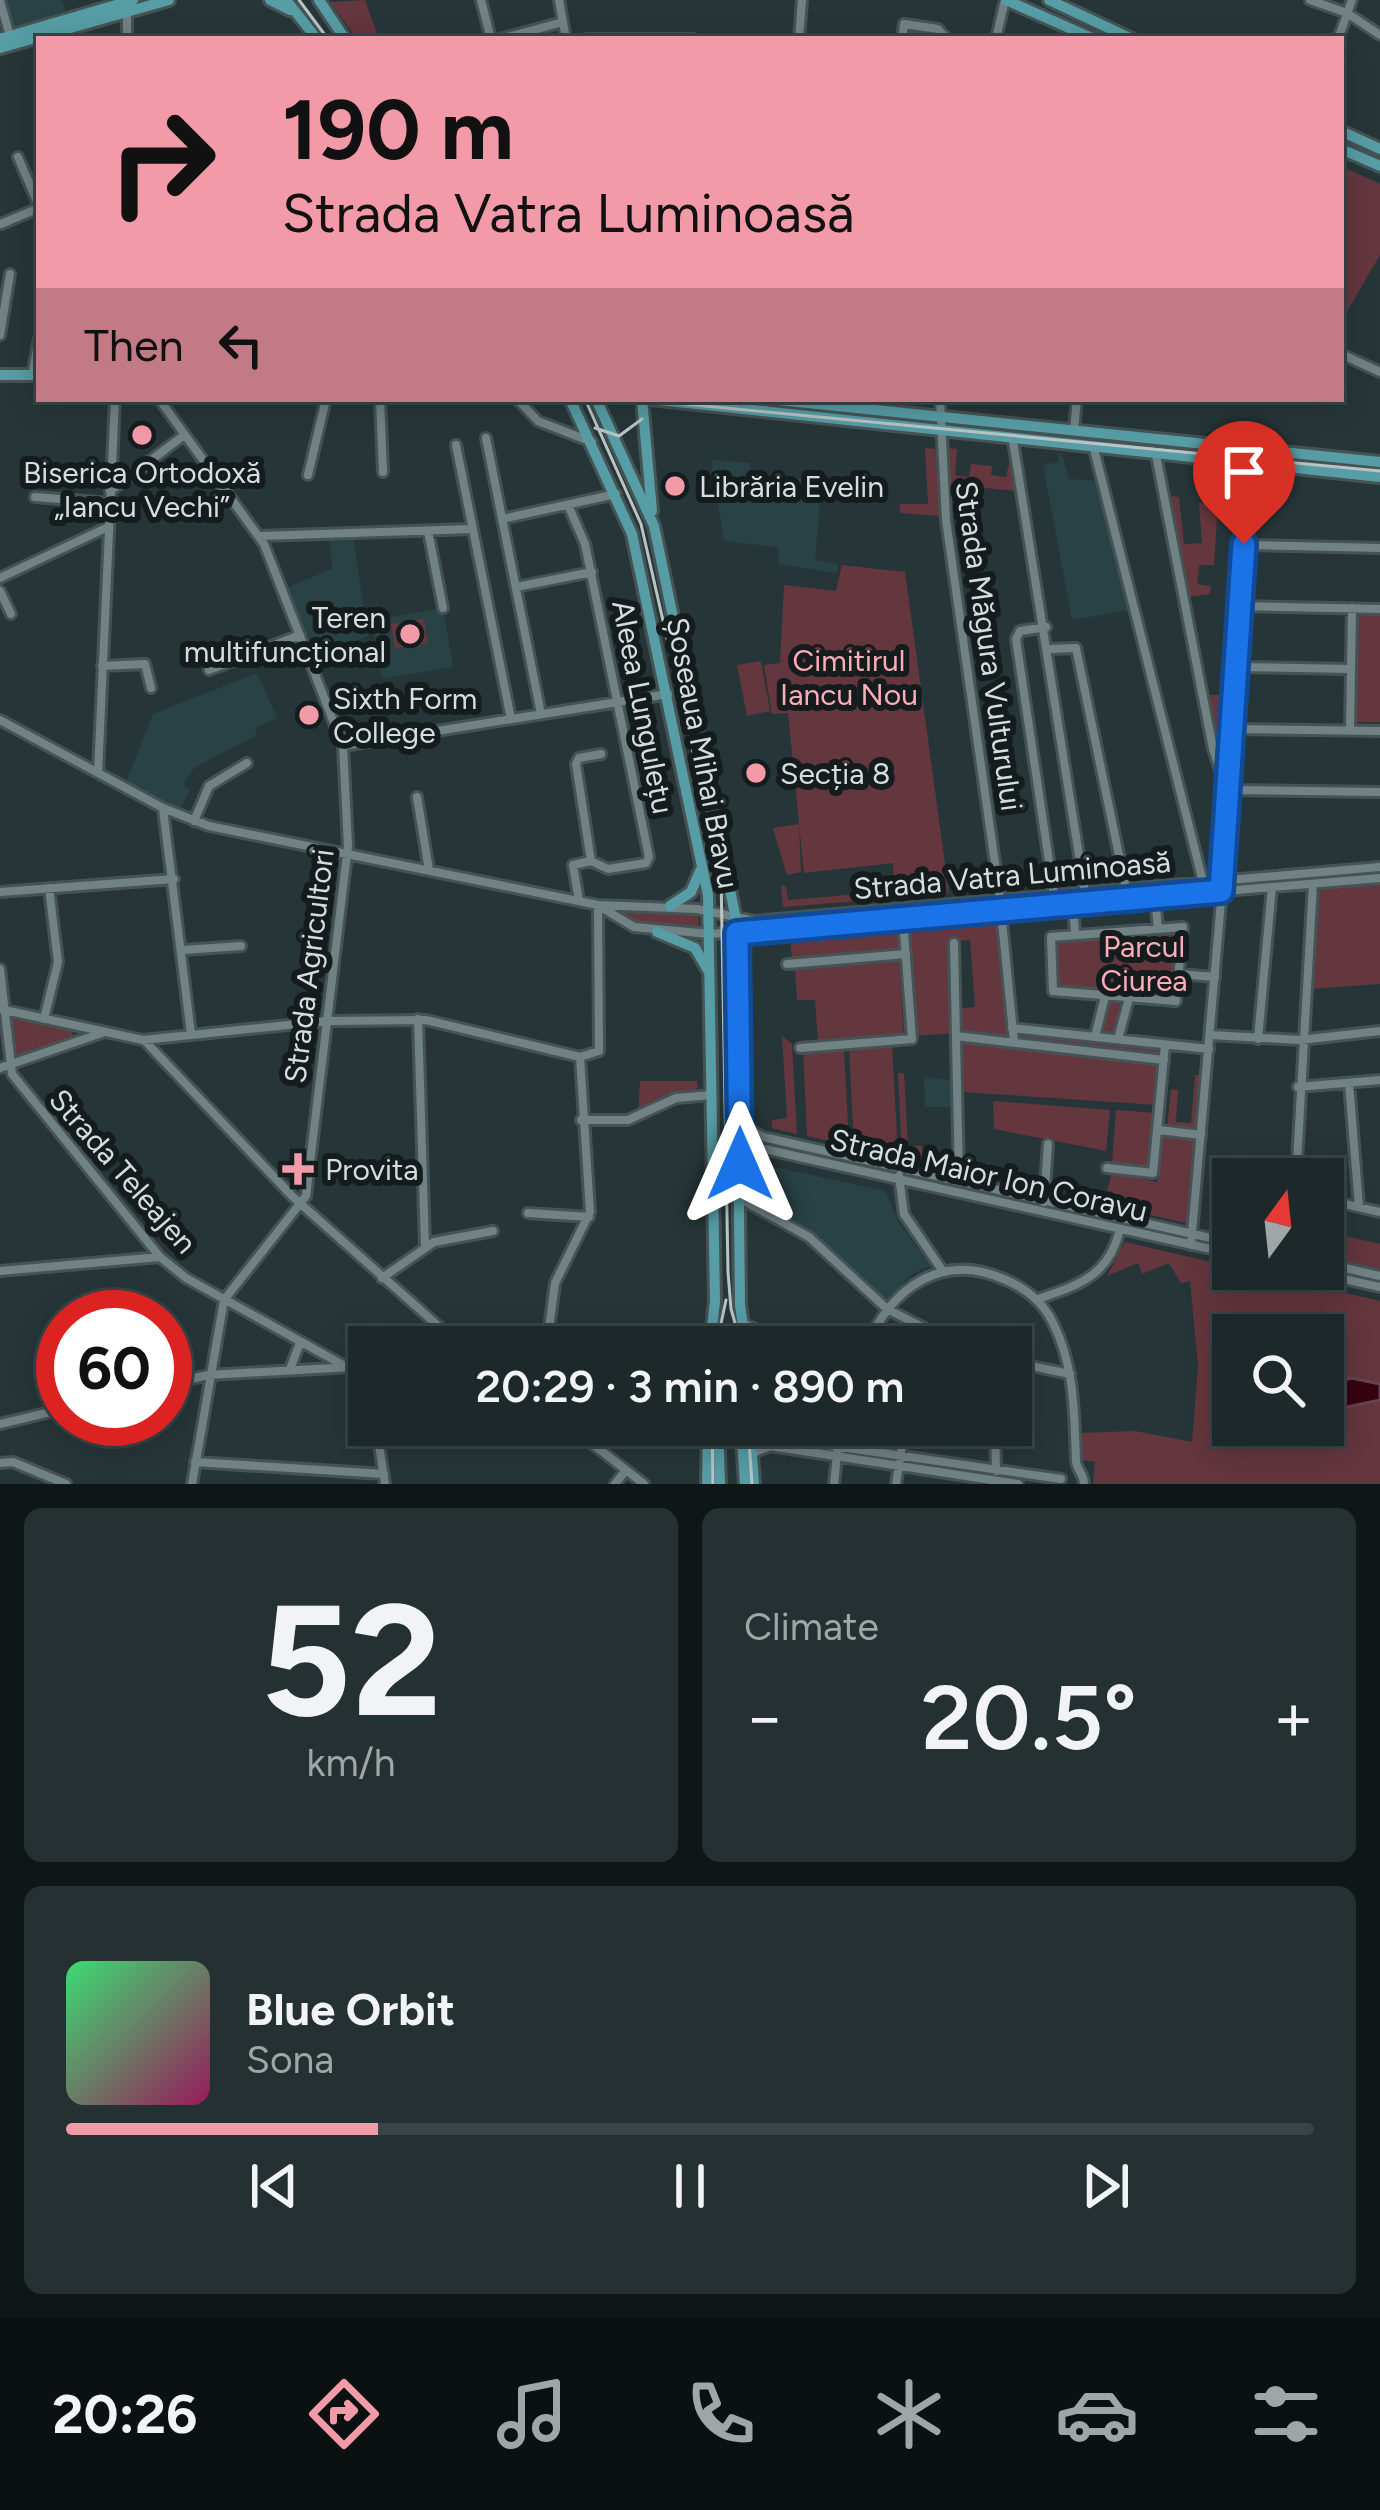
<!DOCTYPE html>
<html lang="en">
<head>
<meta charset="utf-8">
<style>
  :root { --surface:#1c282a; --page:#253032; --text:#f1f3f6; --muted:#a0a6a8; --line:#3a4447; --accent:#f39aa8 }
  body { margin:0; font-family:Figtree,sans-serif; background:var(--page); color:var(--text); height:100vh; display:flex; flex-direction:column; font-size:45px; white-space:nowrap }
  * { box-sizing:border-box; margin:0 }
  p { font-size:39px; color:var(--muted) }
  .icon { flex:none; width:66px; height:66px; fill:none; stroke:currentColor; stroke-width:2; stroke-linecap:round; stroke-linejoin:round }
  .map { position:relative; height:1484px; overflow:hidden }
  .details { display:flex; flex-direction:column; gap:24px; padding:24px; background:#0f1617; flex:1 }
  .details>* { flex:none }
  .guide { position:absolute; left:36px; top:36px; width:1308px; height:366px; border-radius:0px; box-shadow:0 6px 30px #0003,0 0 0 3px var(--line); background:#f39aa8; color:#111; overflow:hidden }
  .needle { width:78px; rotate:15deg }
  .controls { position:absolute; left:1212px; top:1158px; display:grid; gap:24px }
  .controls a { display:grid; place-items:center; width:132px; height:132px; border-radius:0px; background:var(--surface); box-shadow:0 6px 30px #0003,0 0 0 3px var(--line); font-size:60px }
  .speed { position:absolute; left:36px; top:1290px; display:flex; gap:24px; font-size:60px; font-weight:700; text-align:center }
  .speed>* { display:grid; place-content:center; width:156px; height:156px; border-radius:50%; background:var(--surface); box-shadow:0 6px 30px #0003,0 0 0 3px var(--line); line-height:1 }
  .speed .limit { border:18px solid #d22; background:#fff; color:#111 }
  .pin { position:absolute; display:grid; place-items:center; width:102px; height:102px; color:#fff; margin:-123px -51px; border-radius:50% 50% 50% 0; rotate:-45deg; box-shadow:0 0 12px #0007 }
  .pin .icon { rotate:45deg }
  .me { position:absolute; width:132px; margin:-66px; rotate:0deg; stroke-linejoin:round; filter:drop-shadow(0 0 9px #0008) }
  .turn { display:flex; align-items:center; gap:42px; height:252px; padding:0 48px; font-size:54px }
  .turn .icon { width:156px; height:156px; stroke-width:2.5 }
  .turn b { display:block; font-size:84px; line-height:102px }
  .then { display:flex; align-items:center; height:114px; padding:0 48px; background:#0003; gap:24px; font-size:45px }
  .big { font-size:90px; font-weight:600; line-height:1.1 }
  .details .widget { flex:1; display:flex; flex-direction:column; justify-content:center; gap:18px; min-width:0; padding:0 42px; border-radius:18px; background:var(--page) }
  .details .dial { align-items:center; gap:0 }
  .dial b { font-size:156px; line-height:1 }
  .song { display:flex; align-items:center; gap:36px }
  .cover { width:144px; height:144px; border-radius:18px; background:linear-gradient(135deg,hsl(140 70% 55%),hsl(330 70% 35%)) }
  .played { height:12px; border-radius:6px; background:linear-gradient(90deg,var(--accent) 25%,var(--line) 25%) }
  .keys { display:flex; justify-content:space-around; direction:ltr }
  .heat { display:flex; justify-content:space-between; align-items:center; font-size:66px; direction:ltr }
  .details .tiles { flex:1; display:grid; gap:24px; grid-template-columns:1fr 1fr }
  .widget:last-child { grid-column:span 2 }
  .trip { position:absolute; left:348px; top:1326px; width:684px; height:120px; border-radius:0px; background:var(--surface); box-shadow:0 6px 30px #0003,0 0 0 3px var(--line); font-weight:600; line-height:120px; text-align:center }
  .tab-bar { display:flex; height:192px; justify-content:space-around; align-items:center; background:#0b1011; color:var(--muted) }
  .tab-bar .icon { width:84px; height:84px }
  .tab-bar .current { color:var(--accent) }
  .tab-bar b { font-size:54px; color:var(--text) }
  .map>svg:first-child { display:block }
  .built { fill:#294245 }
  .green { fill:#64363e; fill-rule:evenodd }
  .water { fill:#380011; stroke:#67434f; stroke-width:3 }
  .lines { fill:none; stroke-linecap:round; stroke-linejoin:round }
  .minor-casing { stroke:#455355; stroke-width:14 }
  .major-casing { stroke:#455355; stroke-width:16 }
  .minor { stroke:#718285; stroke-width:8 }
  .major { stroke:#579da5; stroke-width:10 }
  .tram { stroke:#b9c4c5; stroke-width:3 }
  .route-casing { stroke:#114b97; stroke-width:30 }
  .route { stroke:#1a73e8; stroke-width:21 }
  .poi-dot { fill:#f39aa8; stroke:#151c1d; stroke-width:4.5 }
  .labels { text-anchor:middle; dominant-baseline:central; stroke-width:12; stroke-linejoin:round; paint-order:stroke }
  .poi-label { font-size:30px; fill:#d4dedf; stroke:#151c1d; text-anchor:start }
  .street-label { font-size:30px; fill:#d4dedf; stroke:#151c1d }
  .park-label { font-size:30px; fill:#fdadb9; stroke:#151c1d }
</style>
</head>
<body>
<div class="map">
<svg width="1380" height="1484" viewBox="0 0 1380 1484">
  <rect width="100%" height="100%" fill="#263638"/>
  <path class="built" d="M 7,0 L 62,0 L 66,15 L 15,30 Z
    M 1057,453 L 1062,454 L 1069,479 L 1098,481 L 1129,610 L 1072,620 L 1043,465 L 1059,462 Z
    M 711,460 L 750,463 L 750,475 L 822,480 L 815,560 L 838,564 L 837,573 L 779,564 L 778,547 L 724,541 Z
    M 353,536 L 368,636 L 316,656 L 288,587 L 332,569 L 329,537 Z
    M 443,608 L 453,667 L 382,679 L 372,620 Z
    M 257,673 L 277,718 L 255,728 L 257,735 L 194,768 L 183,785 L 190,790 L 179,812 L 125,785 L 153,714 Z
    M 924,1077 L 952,1080 L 952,1107 L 925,1107 Z
    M 770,1166 L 885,1191 L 899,1223 L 931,1266 L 912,1274 L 887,1301 L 827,1245 L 769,1207 Z"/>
  <path class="green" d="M 365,0 L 379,39 L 357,39 L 330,2 Z
    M 1341,166 L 1380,184 L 1380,255 L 1341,322 Z
    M 943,447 L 957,449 L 955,475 L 969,477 L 971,464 L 992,466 L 991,475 L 1006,477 L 1011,454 L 1015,491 L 946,484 Z
    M 925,448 L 935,449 L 940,516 L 900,513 L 900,504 L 928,504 Z
    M 1172,496 L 1179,497 L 1184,544 L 1202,543 L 1199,503 L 1218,504 L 1214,565 L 1199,565 L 1197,584 L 1211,586 L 1210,594 L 1187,597 L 1170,509 Z
    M 842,565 L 905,572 L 949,893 L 899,898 L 896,888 L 896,898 L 783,907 L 781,886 L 786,886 L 788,900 L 894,891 L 893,863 L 804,873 L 788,713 L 772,714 L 764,665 L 780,663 L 784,585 L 836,591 Z
    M 1356,612 L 1380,612 L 1380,722 L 1355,722 Z
    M 424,619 L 428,643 L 395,649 L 391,624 Z
    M 761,661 L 770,711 L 747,716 L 737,665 Z
    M 1227,695 L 1225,750 L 1219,750 L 1209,695 Z
    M 799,824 L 801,872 L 787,875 L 773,828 Z
    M 1380,882 L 1380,984 L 1309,989 L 1318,888 Z
    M 622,907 L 698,911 L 699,933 L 659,929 L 621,917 Z
    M 998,918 L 1009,1038 L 960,1033 L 958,1009 L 975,1007 L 970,940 L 947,942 L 953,1033 L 916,1036 L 907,927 Z
    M 901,928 L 903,949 L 792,959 L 790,937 Z
    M 1180,930 L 1174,998 L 1128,996 L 1117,1038 L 1097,1035 L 1107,995 L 1054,990 L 1052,939 Z
    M 899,961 L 904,1036 L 818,1042 L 815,1000 L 797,1000 L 795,970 Z
    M 9,1016 L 72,1031 L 73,1037 L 11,1058 Z
    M 1015,1030 L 1163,1046 L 1162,1057 L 1016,1040 Z
    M 782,1036 L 792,1044 L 797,1134 L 772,1128 L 772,1120 L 787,1118 Z
    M 962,1041 L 1159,1063 L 1157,1105 L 963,1092 Z
    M 892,1044 L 898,1155 L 854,1146 L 849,1048 Z
    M 844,1048 L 849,1145 L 807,1136 L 803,1050 Z
    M 898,1073 L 904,1073 L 908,1146 L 922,1146 L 923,1160 L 902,1156 Z
    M 1195,1075 L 1204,1075 L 1198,1131 L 1167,1128 L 1171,1089 L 1178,1090 L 1176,1122 L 1191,1123 Z
    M 640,1081 L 697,1081 L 698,1088 L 638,1113 Z
    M 993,1101 L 1110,1110 L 1106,1151 L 994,1129 Z
    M 1116,1110 L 1156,1113 L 1149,1170 L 1112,1163 Z
    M 1163,1134 L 1197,1137 L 1190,1224 L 1103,1204 L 1112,1173 L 1157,1182 Z
    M 1323,1231 L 1380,1244 L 1380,1269 L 1323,1256 Z
    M 1125,1242 L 1380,1301 L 1380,1484 L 1093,1484 L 1095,1462 L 1081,1460 L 1081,1433 L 1135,1431 L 1192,1442 L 1198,1366 L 1190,1281 L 1181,1283 L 1169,1263 L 1142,1274 L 1138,1263 L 1107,1276 ZM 1233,1335 L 1323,1335 L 1323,1425 L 1233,1425 Z"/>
  <path class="water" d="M 1351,1378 L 1380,1384 L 1380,1400 L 1323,1412 L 1325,1385 Z"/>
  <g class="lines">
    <g class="minor-casing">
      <path id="minor" d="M 481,0 L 491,39
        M 559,0 L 566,39
        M 1310,0 L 1347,13 L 1380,35
        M 0,1 L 10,36
        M 127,39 L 127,12
        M 500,39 L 563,22
        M 586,39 L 693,39
        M 799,39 L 802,0
        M 902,39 L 904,24 L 938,29 L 947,39
        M 996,39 L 1005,0
        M 1338,39 L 1352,0
        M 18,157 L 39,206
        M 1,224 L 39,208
        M 0,335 L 10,274
        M 1341,354 L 1380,372
        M 32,375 L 39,339
        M 159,399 L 264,544 L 343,746 L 348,846 L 306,1196 L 224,1300 L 192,1484
        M 380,399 L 383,472
        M 517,399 L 538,421 L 592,442
        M 940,399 L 946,520 L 999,891 L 1014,1042
        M 1074,430 L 1077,399
        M 486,438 L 541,714
        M 1013,441 L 1085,893
        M 456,445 L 511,719
        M 1094,449 L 1203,882
        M 1156,455 L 1213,749 L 1227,790 L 1380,792
        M 308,475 L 326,399
        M 110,491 L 183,436
        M 35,497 L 110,503
        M 568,505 L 585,544 L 649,857 L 646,863 L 608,869 L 591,861 L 573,865 L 579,901
        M 502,519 L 616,494
        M 428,531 L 443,608
        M 260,536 L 472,529
        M 1244,545 L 1380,548
        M 0,578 L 108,527
        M 516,587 L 592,572
        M 0,591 L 11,614
        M 1240,606 L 1380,609
        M 1046,627 L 1020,631 L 1016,639 L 1054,895
        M 1050,649 L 1076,648 L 1126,889
        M 102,666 L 145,664 L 151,688
        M 1237,667 L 1351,669
        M 209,670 L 300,635
        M 0,720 L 163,808 L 209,826 L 598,905 L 697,909 L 755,921 L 1380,867
        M 1232,729 L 1380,731
        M 1350,731 L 1352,608
        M 343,746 L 668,694
        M 98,773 L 115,399
        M 417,797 L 429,870
        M 163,809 L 191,1034
        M 194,821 L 209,786 L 247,763
        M 591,861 L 576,764 L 579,758 L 601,754
        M 0,892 L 174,879
        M 1155,897 L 1158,929
        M 1073,904 L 1075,934
        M 599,906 L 634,927 L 710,934 L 1380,878
        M 1183,927 L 1176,1001 L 1053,991 L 1051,937 Z
        M 954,943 L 959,1181
        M 183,950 L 241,946
        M 787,964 L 906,954
        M 0,969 L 12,1074 L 160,1257 L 186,1278 L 343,1365
        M 1178,974 L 1215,977
        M 0,1009 L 143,1040 L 327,1021 L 426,1020 L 580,1057 L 599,1051 L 598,906
        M 44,1019 L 58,962 L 49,888
        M 418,1019 L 425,1246
        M 1012,1028 L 1209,1049
        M 1210,1035 L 1300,1040 L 1380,1031
        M 956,1036 L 1164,1060
        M 1095,1037 L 1105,996
        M 1118,1039 L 1129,998
        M 1258,1039 L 1272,887
        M 144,1040 L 293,1197 L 462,1347
        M 800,1048 L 912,1039 L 903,919
        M 0,1068 L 102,1033
        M 1349,1083 L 1359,1207
        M 1298,1087 L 1380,1080
        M 581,1120 L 628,1120 L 676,1098 L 712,1095
        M 739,1123 L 763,1137 L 1233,1243
        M 1159,1130 L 1201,1135
        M 739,1164 L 764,1149 L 1233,1254
        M 1107,1168 L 1153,1173 L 1165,1045
        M 899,1176 L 904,1214 L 942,1270
        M 1296,1179 L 1313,884
        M 739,1198 L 809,1237 L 887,1309 L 962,1347
        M 1323,1199 L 1380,1212
        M 1044,1202 L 1048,1144
        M 528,1213 L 589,1217
        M 1191,1245 L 1221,901 L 1249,449
        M 1323,1263 L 1380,1276
        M 1299,1269 L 1380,1287
        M 0,1271 L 160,1257
        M 382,1278 L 434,1242 L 493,1231
        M 1038,1299 C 1079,1285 1109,1276 1120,1229
        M 745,1324 L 794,1347
        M 538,1347 L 548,1336 L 555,1283 L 590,1212 L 580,1057
        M 866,1347 C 892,1287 942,1251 1006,1280 C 1027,1289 1043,1302 1053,1323 C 1075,1367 1074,1413 1076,1460 C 1076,1470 1084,1473 1084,1484
        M 1011,1362 L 1070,1374
        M 367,1366 L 369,1381
        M 290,1369 L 300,1343
        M 165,1385 L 208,1375 L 369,1366
        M 0,1424 L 63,1409
        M 376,1425 L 385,1484
        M 568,1425 L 644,1484
        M 755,1425 L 772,1437 L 1061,1479
        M 995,1425 L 996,1471
        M 581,1433 L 606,1425
        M 753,1453 L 770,1446 L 1018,1484
        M 195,1462 L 384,1474
        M 0,1463 L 13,1462 L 66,1484
        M 615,1484 L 626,1470
        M 834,1484 L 840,1425
        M 896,1484 L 905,1425"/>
    </g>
    <g class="major-casing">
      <path id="major" d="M 270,0 L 290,10
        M 286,0 L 317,39
        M 319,0 L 345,39
        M 1006,0 L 1094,39
        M 1049,0 L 1132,39
        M 0,39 L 133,0
        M 0,48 L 169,0
        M 1341,131 L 1380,149
        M 1341,149 L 1380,166
        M 0,375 L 39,375
        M 570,399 L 632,534 L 708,895 L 715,1301 L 710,1347
        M 596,399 L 654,526 L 736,919 L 740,1305 L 746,1347
        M 642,399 L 652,511
        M 650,399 L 1380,477
        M 769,399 L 1380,462
        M 670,906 L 691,892 L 700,871
        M 657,932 L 695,948 L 709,972
        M 718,1425 L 720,1484
        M 741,1425 L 745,1484
        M 750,1425 L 754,1484
        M 707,1484 L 708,1425"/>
    </g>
    <use href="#minor" class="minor"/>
    <use href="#major" class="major"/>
    <path class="tram" d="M 299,0 L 328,39
      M 585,399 L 641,524 L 721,875 L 728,1272 L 731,1309 L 742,1347
      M 664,402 L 1380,471
      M 595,428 L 619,436 L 642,419
      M 716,1347 L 726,1300
      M 712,1425 L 713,1484
      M 748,1425 L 752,1484"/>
  </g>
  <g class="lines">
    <g class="route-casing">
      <path id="route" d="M 740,1164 L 737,933 L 1221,891 L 1244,544"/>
    </g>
    <use href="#route" class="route"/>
  </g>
  <g class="poi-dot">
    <circle cx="142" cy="435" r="12"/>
    <circle cx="675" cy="486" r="12"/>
    <circle cx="410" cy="634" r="12"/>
    <circle cx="309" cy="715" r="12"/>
    <circle cx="756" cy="773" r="12"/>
    <path d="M292 1151h12v12h12v12h-12v12h-12v-12h-12v-12h12z"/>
  </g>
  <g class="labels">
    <g class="poi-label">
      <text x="142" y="472" text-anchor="middle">Biserica Ortodoxă<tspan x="142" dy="34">„Iancu Vechi”</tspan></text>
      <text x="699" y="486">Librăria Evelin</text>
      <text x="386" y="617" text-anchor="end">Teren<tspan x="386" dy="34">multifuncțional</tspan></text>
      <text x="333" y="698">Sixth Form<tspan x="333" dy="34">College</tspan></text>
      <text x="780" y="773">Secția 8</text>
      <text x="325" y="1169">Provita</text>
    </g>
    <g class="street-label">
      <text transform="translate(989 646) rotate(82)">Strada Măgura Vulturului</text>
      <text transform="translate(643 707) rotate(79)">Aleea Lungulețu</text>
      <text transform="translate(703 753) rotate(79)">Șoseaua Mihai Bravu</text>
      <text transform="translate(1012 875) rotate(-5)">Strada Vatra Luminoasă</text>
      <text transform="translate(309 966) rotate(-83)">Strada Agricultori</text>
      <text transform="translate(123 1171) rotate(49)">Strada Teleajen</text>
      <text transform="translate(989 1175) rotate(13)">Strada Maior Ion Coravu</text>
    </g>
    <g class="park-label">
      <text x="849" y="660">Cimitirul<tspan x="849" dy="34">Iancu Nou</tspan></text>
      <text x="1144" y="946">Parcul<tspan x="1144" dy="34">Ciurea</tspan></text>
    </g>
  </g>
</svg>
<div class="controls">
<a><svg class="needle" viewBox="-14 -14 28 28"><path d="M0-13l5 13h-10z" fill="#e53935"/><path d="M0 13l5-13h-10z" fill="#a0a6a8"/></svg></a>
<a><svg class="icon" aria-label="search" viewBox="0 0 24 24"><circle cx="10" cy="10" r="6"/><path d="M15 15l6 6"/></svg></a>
</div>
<div class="speed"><div class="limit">60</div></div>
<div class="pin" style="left:1244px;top:544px;background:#d93025"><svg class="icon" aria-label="arrive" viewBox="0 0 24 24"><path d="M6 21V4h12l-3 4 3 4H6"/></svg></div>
<svg class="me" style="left:740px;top:1164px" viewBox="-20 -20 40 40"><path d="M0-17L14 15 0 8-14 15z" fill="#1a73e8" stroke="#fff" stroke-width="4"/></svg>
<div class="trip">20:29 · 3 min · 890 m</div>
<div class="guide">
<div class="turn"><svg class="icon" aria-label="right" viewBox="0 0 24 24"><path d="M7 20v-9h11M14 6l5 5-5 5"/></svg><div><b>190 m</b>Strada Vatra Luminoasă</div></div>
<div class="then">Then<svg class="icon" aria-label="left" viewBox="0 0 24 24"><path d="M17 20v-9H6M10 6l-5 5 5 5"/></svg></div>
</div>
</div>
<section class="details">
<div class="tiles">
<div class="widget dial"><b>52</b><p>km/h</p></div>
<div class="widget"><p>Climate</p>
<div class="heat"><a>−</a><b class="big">20.5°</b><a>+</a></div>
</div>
<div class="widget">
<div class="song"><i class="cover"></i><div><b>Blue Orbit</b><p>Sona</p></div></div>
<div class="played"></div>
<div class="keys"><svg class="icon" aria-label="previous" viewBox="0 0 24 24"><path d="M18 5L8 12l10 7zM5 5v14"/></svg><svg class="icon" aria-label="pause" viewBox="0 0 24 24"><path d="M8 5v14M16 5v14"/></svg><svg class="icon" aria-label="next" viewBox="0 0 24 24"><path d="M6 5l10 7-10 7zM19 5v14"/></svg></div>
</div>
</div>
</section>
<nav class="tab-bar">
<b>20:26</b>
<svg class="icon current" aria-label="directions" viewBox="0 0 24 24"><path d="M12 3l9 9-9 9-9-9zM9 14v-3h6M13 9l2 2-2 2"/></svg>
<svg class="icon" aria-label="music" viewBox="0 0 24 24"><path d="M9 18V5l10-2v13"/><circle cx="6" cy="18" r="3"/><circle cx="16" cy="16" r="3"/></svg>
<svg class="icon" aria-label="phone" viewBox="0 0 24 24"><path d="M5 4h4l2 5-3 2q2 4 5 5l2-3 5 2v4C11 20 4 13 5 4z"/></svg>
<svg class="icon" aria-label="climate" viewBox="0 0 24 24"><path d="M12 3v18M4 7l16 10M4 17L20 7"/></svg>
<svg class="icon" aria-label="car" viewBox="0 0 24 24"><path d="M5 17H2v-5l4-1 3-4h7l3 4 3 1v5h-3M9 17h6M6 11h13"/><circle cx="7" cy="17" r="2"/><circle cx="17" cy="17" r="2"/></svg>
<svg class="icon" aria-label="filters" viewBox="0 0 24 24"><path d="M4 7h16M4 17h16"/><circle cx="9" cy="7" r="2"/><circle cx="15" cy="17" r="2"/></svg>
</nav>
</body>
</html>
